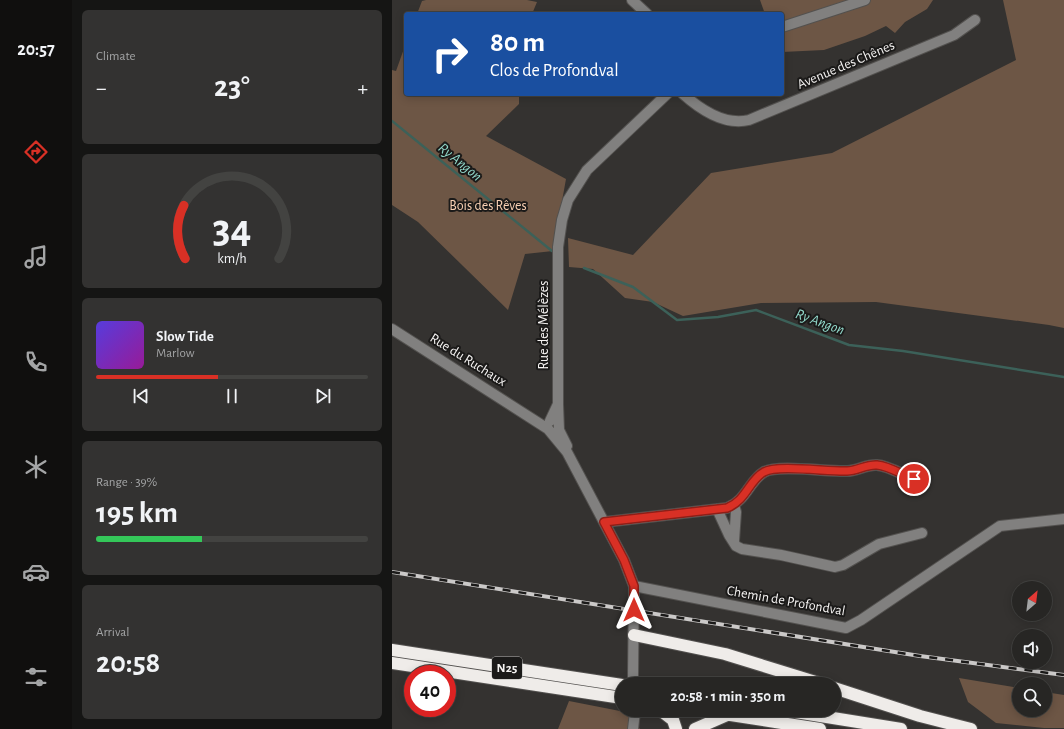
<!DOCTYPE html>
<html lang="en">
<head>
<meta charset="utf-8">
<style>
  :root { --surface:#272624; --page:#333231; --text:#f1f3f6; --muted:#a4a5a6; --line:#434341; --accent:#d93025 }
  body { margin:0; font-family:"Alegreya Sans",sans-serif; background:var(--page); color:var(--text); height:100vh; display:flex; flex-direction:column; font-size:15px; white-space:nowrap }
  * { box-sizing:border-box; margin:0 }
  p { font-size:13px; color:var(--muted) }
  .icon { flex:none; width:22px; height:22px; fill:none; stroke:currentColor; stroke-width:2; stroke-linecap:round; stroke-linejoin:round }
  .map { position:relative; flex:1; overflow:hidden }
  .details { display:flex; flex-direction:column; gap:10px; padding:10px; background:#151514; width:320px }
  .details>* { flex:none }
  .top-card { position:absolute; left:12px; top:12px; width:380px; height:84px; border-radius:4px; box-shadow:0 2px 10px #0003,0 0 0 1px var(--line); background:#1a4fa0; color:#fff; overflow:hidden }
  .needle { width:26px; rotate:28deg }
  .fabs { position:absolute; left:620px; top:581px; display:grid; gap:8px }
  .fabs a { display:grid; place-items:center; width:40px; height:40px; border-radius:50%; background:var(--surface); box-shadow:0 2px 10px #0003,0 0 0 1px var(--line); font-size:20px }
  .speed { position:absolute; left:12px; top:665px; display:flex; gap:8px; font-size:20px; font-weight:700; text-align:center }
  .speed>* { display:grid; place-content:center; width:52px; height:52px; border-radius:50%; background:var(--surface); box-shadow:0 2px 10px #0003,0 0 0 1px var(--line); line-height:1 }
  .speed .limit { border:6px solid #d22; background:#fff; color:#111 }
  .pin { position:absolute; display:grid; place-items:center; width:34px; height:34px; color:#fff; margin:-17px; border:2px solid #fff; border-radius:50%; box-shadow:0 1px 4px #0007 }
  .me { position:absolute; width:44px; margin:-22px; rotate:0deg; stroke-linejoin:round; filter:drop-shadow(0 0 3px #0008) }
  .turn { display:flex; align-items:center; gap:14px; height:84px; padding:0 20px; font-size:18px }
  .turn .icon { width:52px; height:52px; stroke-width:2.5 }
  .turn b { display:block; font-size:28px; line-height:34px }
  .big { font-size:30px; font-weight:600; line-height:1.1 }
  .details .card { flex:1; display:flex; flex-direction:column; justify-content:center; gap:6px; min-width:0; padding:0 14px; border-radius:6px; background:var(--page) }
  .details .dial { align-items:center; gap:0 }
  .dial svg { height:104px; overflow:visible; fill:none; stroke:var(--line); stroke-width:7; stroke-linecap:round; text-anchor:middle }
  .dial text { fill:var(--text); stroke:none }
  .song { display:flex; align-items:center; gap:12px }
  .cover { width:48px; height:48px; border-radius:6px; background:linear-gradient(135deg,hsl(250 70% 55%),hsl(300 70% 35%)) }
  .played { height:4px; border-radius:2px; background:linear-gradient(90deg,var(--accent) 45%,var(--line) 45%) }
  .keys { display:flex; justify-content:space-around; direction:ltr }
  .heat { display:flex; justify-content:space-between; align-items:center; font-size:22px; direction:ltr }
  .charge { height:6px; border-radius:3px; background:linear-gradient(90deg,#34c759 39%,var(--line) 0) }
  .trip { position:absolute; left:223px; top:677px; width:226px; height:40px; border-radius:20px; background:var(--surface); box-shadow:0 2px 10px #0003,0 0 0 1px var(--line); font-weight:600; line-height:40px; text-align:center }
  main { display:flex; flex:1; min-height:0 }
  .tab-bar { display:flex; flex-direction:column; width:72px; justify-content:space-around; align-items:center; background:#100f0e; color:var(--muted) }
  .tab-bar .icon { width:28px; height:28px }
  .tab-bar .selected { color:var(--accent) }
  .tab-bar b { font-size:18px; color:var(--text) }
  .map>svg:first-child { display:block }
  .green { fill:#6d5645 }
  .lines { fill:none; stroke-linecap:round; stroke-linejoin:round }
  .stream { stroke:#3c6159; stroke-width:2.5 }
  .minor-casing { stroke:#53514f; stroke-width:12 }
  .highway-casing { stroke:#53514f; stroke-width:14 }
  .minor { stroke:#81807f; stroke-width:10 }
  .highway { stroke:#efece9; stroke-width:12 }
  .rail-casing { stroke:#cbc9c8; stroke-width:4 }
  .rail { stroke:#1b1a19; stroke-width:2.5; stroke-dasharray:8; stroke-linecap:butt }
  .route-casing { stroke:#8d1f18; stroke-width:10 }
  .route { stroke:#d93025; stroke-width:7 }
  .labels { text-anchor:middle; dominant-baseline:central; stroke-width:4; stroke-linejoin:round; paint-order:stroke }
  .shield { fill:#1b1a19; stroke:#b4b3b2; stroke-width:1 }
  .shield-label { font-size:13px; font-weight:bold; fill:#f6f4f3 }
  .street-label { font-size:14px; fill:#f6f4f3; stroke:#1b1a19 }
  .park-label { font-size:14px; fill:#f9d1b4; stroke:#1b1a19 }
  .water-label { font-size:15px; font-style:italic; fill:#91d8ca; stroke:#1b1a19 }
</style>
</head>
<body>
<main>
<nav class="tab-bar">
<b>20:57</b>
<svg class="icon selected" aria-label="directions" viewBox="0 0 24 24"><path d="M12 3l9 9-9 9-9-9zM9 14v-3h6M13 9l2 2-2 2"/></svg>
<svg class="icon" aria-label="music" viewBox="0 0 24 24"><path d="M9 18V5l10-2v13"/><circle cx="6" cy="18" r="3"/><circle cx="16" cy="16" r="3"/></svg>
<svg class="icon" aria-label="phone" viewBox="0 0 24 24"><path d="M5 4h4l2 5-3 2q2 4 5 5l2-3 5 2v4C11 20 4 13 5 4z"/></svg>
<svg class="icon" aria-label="climate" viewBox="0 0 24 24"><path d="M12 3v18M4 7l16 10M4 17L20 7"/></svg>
<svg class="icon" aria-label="car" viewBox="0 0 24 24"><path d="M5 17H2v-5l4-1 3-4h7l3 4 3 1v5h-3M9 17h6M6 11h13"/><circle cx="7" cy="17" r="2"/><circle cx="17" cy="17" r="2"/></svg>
<svg class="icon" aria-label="filters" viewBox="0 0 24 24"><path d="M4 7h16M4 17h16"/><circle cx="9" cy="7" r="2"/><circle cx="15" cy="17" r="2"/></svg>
</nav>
<section class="details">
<div class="card"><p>Climate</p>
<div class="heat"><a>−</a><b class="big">23°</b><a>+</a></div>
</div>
<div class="card dial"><svg viewBox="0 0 100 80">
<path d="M14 69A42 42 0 1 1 86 69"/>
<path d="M14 69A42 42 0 0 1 13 28" stroke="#d93025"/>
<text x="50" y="56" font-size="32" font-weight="700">34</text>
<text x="50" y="72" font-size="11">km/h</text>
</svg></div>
<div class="card">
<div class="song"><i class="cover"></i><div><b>Slow Tide</b><p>Marlow</p></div></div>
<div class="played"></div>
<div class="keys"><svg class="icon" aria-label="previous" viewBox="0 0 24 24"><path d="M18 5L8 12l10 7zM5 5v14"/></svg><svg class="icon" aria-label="pause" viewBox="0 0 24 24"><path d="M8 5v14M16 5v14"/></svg><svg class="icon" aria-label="next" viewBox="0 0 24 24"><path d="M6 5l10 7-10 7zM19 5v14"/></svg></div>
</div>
<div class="card"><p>Range · 39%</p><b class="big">195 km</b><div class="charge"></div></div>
<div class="card"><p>Arrival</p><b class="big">20:58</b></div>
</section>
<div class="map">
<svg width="672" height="729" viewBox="0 0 672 729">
  <rect width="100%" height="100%" fill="#343230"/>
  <path class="green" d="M 34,0 L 135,0 L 145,2 L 140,14 L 25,14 L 30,1 Z
    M 368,0 L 541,0 L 535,9 L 513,22 L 503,33 L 494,26 L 473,36 L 432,50 L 390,52 L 390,14 L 373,14 Z
    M 611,0 L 672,0 L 672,328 L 657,325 L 484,302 L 369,303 L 291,316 L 261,302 L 233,298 L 201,269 L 177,267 L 176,238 L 241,255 L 319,173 L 440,153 L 624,60 Z
    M 14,43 L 14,94 L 127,94 L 127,104 L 94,136 L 174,179 L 161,251 L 133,254 L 116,310 L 26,222 L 0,205 L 0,70 L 4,71 Z
    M 567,678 L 627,688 L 627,710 L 653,710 L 653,692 L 672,695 L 672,728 L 652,728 L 604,723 L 576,702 Z
    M 177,701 L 233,712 L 248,729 L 166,729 Z"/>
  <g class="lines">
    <path class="stream" d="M 0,121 L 160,251
      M 192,268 L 241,287 L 285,320 L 326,317 L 364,310 L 457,345 L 511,351 L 672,377"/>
    <g class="minor-casing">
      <path id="minor" d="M 240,0 L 255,14
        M 390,27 L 473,0
        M 291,94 C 309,110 333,126 357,120 L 562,35 L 583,20
        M 0,329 L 156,429 L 175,452 L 232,560 L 242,586 L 241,677
        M 158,421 L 166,404
        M 175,446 L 167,430 L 166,404 L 166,247 L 170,220 L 176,200 L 195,170 L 275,94
        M 325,509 L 337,535 L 344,546 L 350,549 L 389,555 L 443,567 L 451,565 L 487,544 L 530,533
        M 213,522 L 335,508 C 355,500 357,481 372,472 C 385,464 437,472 455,471 C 465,471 475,464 485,465 C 497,466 511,475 522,479
        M 342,541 L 344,512 L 342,505
        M 242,586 L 454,628 L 469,620 L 608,526 L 672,519
        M 241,729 L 243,712"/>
    </g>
    <g class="highway-casing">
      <path id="highway" d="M 242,635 L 333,654 L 430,684
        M 0,650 L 230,685
        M 0,663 L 230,698
        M 442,688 L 528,716 L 579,729
        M 268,710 L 281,720 L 284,729
        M 306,710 L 428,729
        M 391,710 L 509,729
        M 303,729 L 335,715"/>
    </g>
    <use href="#minor" class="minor"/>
    <use href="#highway" class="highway"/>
    <g class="rail-casing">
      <path id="rail" d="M 0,572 L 528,656 L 672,675"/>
    </g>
    <use href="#rail" class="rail"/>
  </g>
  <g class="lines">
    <g class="route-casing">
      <path id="route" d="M 242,610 L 242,586 L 232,560 L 212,522 L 335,508 C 355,500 357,480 372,472 C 385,464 437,472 455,471 C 465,471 475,464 485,465 C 497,466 511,475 522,479"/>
    </g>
    <use href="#route" class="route"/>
  </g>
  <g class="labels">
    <rect class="shield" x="100" y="657" width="30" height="22" rx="3"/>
    <g class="shield-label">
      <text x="115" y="668">N25</text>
    </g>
    <g class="street-label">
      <text transform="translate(454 65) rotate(-23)">Avenue des Chênes</text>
      <text transform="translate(152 325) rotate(-90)">Rue des Mélèzes</text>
      <text transform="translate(76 360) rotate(32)">Rue du Ruchaux</text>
      <text transform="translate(394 601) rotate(10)">Chemin de Profondval</text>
    </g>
    <g class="park-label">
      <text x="96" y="206">Bois des Rêves</text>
    </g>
    <g class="water-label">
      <text transform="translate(68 162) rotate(39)">Ry Angon</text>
      <text transform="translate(428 322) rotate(20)">Ry Angon</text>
    </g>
  </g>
</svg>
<div class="fabs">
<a><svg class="needle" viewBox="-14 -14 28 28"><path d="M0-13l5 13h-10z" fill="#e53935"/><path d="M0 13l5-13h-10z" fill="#a4a5a6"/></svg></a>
<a><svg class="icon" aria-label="sound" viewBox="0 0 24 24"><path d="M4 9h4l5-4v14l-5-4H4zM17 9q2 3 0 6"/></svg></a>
<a><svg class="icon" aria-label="search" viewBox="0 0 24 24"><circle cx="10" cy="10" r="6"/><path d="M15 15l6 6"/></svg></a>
</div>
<div class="speed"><div class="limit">40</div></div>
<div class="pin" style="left:522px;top:479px;background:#d93025"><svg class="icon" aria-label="arrive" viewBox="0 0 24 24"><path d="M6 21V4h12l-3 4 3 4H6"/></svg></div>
<svg class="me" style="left:242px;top:610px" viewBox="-20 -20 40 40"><path d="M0-17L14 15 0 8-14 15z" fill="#d93025" stroke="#fff" stroke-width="4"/></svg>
<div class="trip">20:58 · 1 min · 350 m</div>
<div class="top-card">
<div class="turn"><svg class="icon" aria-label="right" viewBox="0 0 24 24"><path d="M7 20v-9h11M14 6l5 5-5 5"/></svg><div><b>80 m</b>Clos de Profondval</div></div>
</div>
</div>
</main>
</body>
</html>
